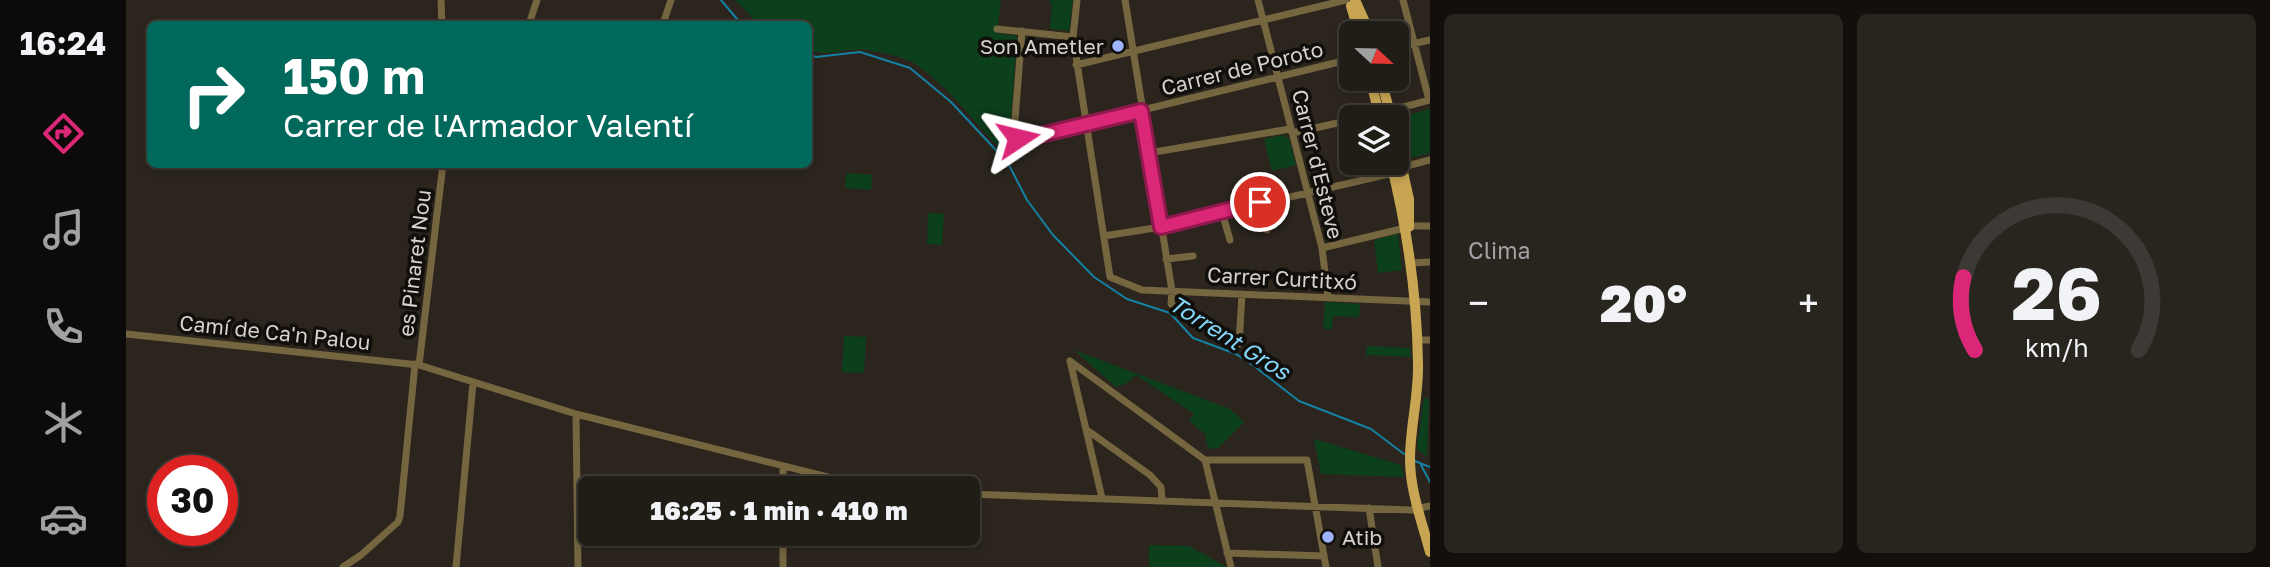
<!DOCTYPE html>
<html lang="es">
<head>
<meta charset="utf-8">
<style>
  :root { --surface:#201c16; --page:#28251f; --text:#f1f3f6; --muted:#a2a1a1; --line:#3d3a35; --accent:#db2777 }
  body { margin:0; font-family:"Golos Text",sans-serif; background:var(--page); color:var(--text); height:100vh; display:flex; flex-direction:column; font-size:26px; white-space:nowrap }
  * { box-sizing:border-box; margin:0 }
  p { font-size:23px; color:var(--muted) }
  .icon { flex:none; width:38px; height:38px; fill:none; stroke:currentColor; stroke-width:2; stroke-linecap:round; stroke-linejoin:round }
  .map { position:relative; flex:1; overflow:hidden }
  .details { display:flex; flex-direction:column; gap:14px; padding:14px; background:#120f0c; width:840px }
  .details>* { flex:none }
  .guide { position:absolute; left:21px; top:21px; width:665px; height:147px; border-radius:10px; box-shadow:0 4px 10px #0003,0 0 0 2px var(--line); background:#00695c; color:#fff; overflow:hidden }
  .needle { width:46px; rotate:112deg }
  .controls { position:absolute; left:1213px; top:21px; display:grid; gap:14px }
  .controls a { display:grid; place-items:center; width:70px; height:70px; border-radius:10px; background:var(--surface); box-shadow:0 4px 10px #0003,0 0 0 2px var(--line); font-size:35px }
  .speed { position:absolute; left:21px; top:455px; display:flex; gap:14px; font-size:35px; font-weight:700; text-align:center }
  .speed>* { display:grid; place-content:center; width:91px; height:91px; border-radius:50%; background:var(--surface); box-shadow:0 4px 10px #0003,0 0 0 2px var(--line); line-height:1 }
  .speed .limit { border:10px solid #d22; background:#fff; color:#111 }
  .pin { position:absolute; display:grid; place-items:center; width:60px; height:60px; color:#fff; margin:-30px; border:4px solid #fff; border-radius:50%; box-shadow:0 2px 7px #0007 }
  .me { position:absolute; width:77px; margin:-38px; rotate:80deg; stroke-linejoin:round; filter:drop-shadow(0 0 5px #0008) }
  .turn { display:flex; align-items:center; gap:24px; height:147px; padding:0 21px; font-size:32px }
  .turn .icon { width:91px; height:91px; stroke-width:2.5 }
  .turn b { display:block; font-size:49px; line-height:60px }
  .big { font-size:52px; font-weight:800; line-height:1.1 }
  .details .tile { flex:1; display:flex; flex-direction:column; justify-content:center; gap:10px; min-width:0; padding:0 24px; border-radius:10px; background:var(--page) }
  .details .dial { align-items:center; gap:0 }
  .dial svg { height:182px; overflow:visible; fill:none; stroke:var(--line); stroke-width:7; stroke-linecap:round; text-anchor:middle }
  .dial text { fill:var(--text); stroke:none }
  .heat { display:flex; justify-content:space-between; align-items:center; font-size:38px; direction:ltr }
  .details .tiles { flex:1; display:grid; gap:14px; grid-template-columns:repeat(2,1fr) }
  .trip { position:absolute; left:452px; top:476px; width:402px; height:70px; border-radius:10px; background:var(--surface); box-shadow:0 4px 10px #0003,0 0 0 2px var(--line); font-weight:800; line-height:70px; text-align:center }
  main { display:flex; flex:1; min-height:0 }
  .tabs { display:flex; flex-direction:column; width:126px; justify-content:space-around; align-items:center; background:#0d0b09; color:var(--muted) }
  .tabs .icon { width:49px; height:49px }
  .tabs .active { color:var(--accent) }
  .tabs b { font-size:32px; color:var(--text) }
  .map>svg:first-child { display:block }
  .green { fill:#0c401c }
  .lines { fill:none; stroke-linecap:round; stroke-linejoin:round }
  .stream { stroke:#1481a3; stroke-width:2 }
  .street { stroke:#766640; stroke-width:7 }
  .primary { stroke:#c7a552; stroke-width:10 }
  .route-casing { stroke:#8e194d; stroke-width:18 }
  .route { stroke:#db2777; stroke-width:12 }
  .poi-dot { fill:#a0b3fd; stroke:#110f0c; stroke-width:2.5 }
  .labels { text-anchor:middle; dominant-baseline:central; stroke-width:7; stroke-linejoin:round; paint-order:stroke }
  .poi-label { font-size:21px; fill:#d6d2cd; stroke:#110f0c; text-anchor:end }
  .street-label { font-size:21px; fill:#d6d2cd; stroke:#110f0c }
  .water-label { font-size:23px; font-style:italic; fill:#83d7fa; stroke:#110f0c }
</style>
</head>
<body>
<main>
<nav class="tabs">
<b>16:24</b>
<svg class="icon active" aria-label="directions" viewBox="0 0 24 24"><path d="M12 3l9 9-9 9-9-9zM9 14v-3h6M13 9l2 2-2 2"/></svg>
<svg class="icon" aria-label="music" viewBox="0 0 24 24"><path d="M9 18V5l10-2v13"/><circle cx="6" cy="18" r="3"/><circle cx="16" cy="16" r="3"/></svg>
<svg class="icon" aria-label="phone" viewBox="0 0 24 24"><path d="M5 4h4l2 5-3 2q2 4 5 5l2-3 5 2v4C11 20 4 13 5 4z"/></svg>
<svg class="icon" aria-label="climate" viewBox="0 0 24 24"><path d="M12 3v18M4 7l16 10M4 17L20 7"/></svg>
<svg class="icon" aria-label="car" viewBox="0 0 24 24"><path d="M5 17H2v-5l4-1 3-4h7l3 4 3 1v5h-3M9 17h6M6 11h13"/><circle cx="7" cy="17" r="2"/><circle cx="17" cy="17" r="2"/></svg>
</nav>
<div class="map">
<svg width="1304" height="567" viewBox="0 0 1304 567">
  <rect width="100%" height="100%" fill="#2b251e"/>
  <path class="green" d="M 609,0 L 875,0 L 871,33 L 891,36 L 883,146 L 875,150 C 849,122 823,88 792,66 C 778,56 757,53 740,50 C 721,47 701,58 683,50 L 682,24 L 632,24 Z
    M 924,0 L 947,0 L 943,31 L 924,29 L 926,4 L 923,3 Z
    M 1304,109 L 1304,153 L 1284,158 L 1274,117 Z
    M 1156,135 L 1163,139 L 1170,165 L 1146,171 L 1138,139 Z
    M 720,173 L 746,175 L 745,190 L 719,188 Z
    M 802,213 L 818,214 L 816,245 L 801,244 Z
    M 1272,234 L 1276,270 L 1252,273 L 1248,240 Z
    M 1199,302 L 1234,304 L 1233,317 L 1207,316 L 1206,329 L 1197,329 Z
    M 718,336 L 740,337 L 738,373 L 716,372 Z
    M 1241,346 L 1284,348 L 1285,357 L 1243,355 L 1240,357 Z
    M 948,350 L 1104,409 L 1118,422 L 1091,449 L 1082,448 L 1079,434 L 1063,421 L 1068,414 L 1010,375 L 997,386 L 994,384 L 991,388 Z
    M 1298,397 L 1303,400 L 1301,457 L 1291,449 Z
    M 1188,439 L 1275,465 L 1278,477 L 1195,474 Z
    M 1023,545 L 1063,546 L 1101,567 L 1023,567 Z"/>
  <g class="lines">
    <path class="stream" d="M 595,0 L 611,19 L 622,24
      M 682,54 L 690,57 L 734,52 L 784,68 L 825,102 L 882,163 L 901,200 L 927,235 L 968,277 L 1001,299 L 1044,313 L 1067,338 L 1110,354 L 1128,366 L 1173,401 L 1245,429 L 1278,454
      M 1289,461 L 1304,467
      M 1295,465 L 1304,482"/>
    <path class="street" d="M 315,0 L 316,24
      M 951,0 L 947,37 L 984,277 L 1016,290 L 1304,302
      M 999,0 L 1046,291 L 1045,304 L 1113,344 L 1116,294
      M 1132,0 L 1196,248 L 1202,297
      M 1277,0 L 1303,100
      M 403,24 L 411,0
      M 537,24 L 545,0
      M 871,29 L 947,37
      M 896,31 L 888,132 L 892,138 L 898,139 L 1225,59
      M 1270,48 L 1304,40
      M 950,65 L 1220,0
      M 1263,111 L 1304,100
      M 1235,117 L 1253,113
      M 1166,133 L 1225,120
      M 1023,153 L 1164,129
      M 1277,167 L 1304,160
      M 1134,202 L 1141,230
      M 1096,212 L 1104,240
      M 1283,226 L 1304,226
      M 978,236 L 1035,227 L 1267,173
      M 1196,248 L 1279,228
      M 1040,259 L 1067,256
      M 1284,263 L 1304,262
      M 0,334 L 293,365 L 450,414 L 746,488
      M 1291,340 L 1304,340
      M 944,361 L 1079,460 L 1105,567
      M 944,361 L 976,498
      M 293,365 L 317,164
      M 450,414 L 452,567
      M 961,430 L 1024,475 L 1035,487 L 1036,500
      M 1079,460 L 1181,460 L 1200,567
      M 657,488 L 657,467
      M 842,494 L 1285,510 L 1304,506
      M 1243,508 L 1252,567
      M 1101,553 L 1198,556
      M 217,567 L 235,555 L 272,522 L 274,516 L 289,364
      M 330,567 L 347,383
      M 657,567 L 657,534"/>
    <path class="primary" d="M 1229,0 L 1244,33
      M 1225,6 L 1233,33
      M 1244,79 L 1254,117
      M 1255,79 L 1265,117
      M 1270,141 L 1283,199 L 1283,227
      M 1265,163 C 1281,228 1291,296 1292,363 C 1293,395 1284,427 1284,459 C 1284,491 1296,522 1304,552"/>
  </g>
  <g class="lines">
    <g class="route-casing">
      <path id="route" d="M 892,138 L 898,139 L 1015,111 L 1035,227 L 1134,202"/>
    </g>
    <use href="#route" class="route"/>
  </g>
  <g class="poi-dot">
    <circle cx="992" cy="46" r="7"/>
    <circle cx="1202" cy="537" r="7"/>
  </g>
  <g class="labels">
    <g class="poi-label">
      <text x="978" y="46">Son Ametler</text>
      <text x="1216" y="537" text-anchor="start">Atib</text>
    </g>
    <g class="street-label">
      <text transform="translate(1116 68) rotate(-14)">Carrer de Poroto</text>
      <text transform="translate(1192 164) rotate(76)">Carrer d'Esteve</text>
      <text transform="translate(288 263) rotate(-83)">es Pinaret Nou</text>
      <text transform="translate(1156 278) rotate(3)">Carrer Curtitxó</text>
      <text transform="translate(149 332) rotate(6)">Camí de Ca'n Palou</text>
    </g>
    <g class="water-label">
      <text transform="translate(1104 337) rotate(32)">Torrent Gros</text>
    </g>
  </g>
</svg>
<div class="controls">
<a><svg class="needle" viewBox="-14 -14 28 28"><path d="M0-13l5 13h-10z" fill="#e53935"/><path d="M0 13l5-13h-10z" fill="#a2a1a1"/></svg></a>
<a><svg class="icon" aria-label="layers" viewBox="0 0 24 24"><path d="M12 4l9 5-9 5-9-5zM3 14l9 5 9-5"/></svg></a>
</div>
<div class="speed"><div class="limit">30</div></div>
<div class="pin" style="left:1134px;top:202px;background:#d93025"><svg class="icon" aria-label="arrive" viewBox="0 0 24 24"><path d="M6 21V4h12l-3 4 3 4H6"/></svg></div>
<svg class="me" style="left:892px;top:138px" viewBox="-20 -20 40 40"><path d="M0-17L14 15 0 8-14 15z" fill="#db2777" stroke="#fff" stroke-width="4"/></svg>
<div class="trip">16:25 · 1 min · 410 m</div>
<div class="guide">
<div class="turn"><svg class="icon" aria-label="right" viewBox="0 0 24 24"><path d="M7 20v-9h11M14 6l5 5-5 5"/></svg><div><b>150 m</b>Carrer de l'Armador Valentí</div></div>
</div>
</div>
<section class="details">
<div class="tiles">
<div class="tile"><p>Clima</p>
<div class="heat"><a>−</a><b class="big">20°</b><a>+</a></div>
</div>
<div class="tile dial"><svg viewBox="0 0 100 80">
<path d="M14 69A42 42 0 1 1 86 69"/>
<path d="M14 69A42 42 0 0 1 9 37" stroke="#db2777"/>
<text x="50" y="56" font-size="32" font-weight="700">26</text>
<text x="50" y="72" font-size="11">km/h</text>
</svg></div>
</div>
</section>
</main>
</body>
</html>
